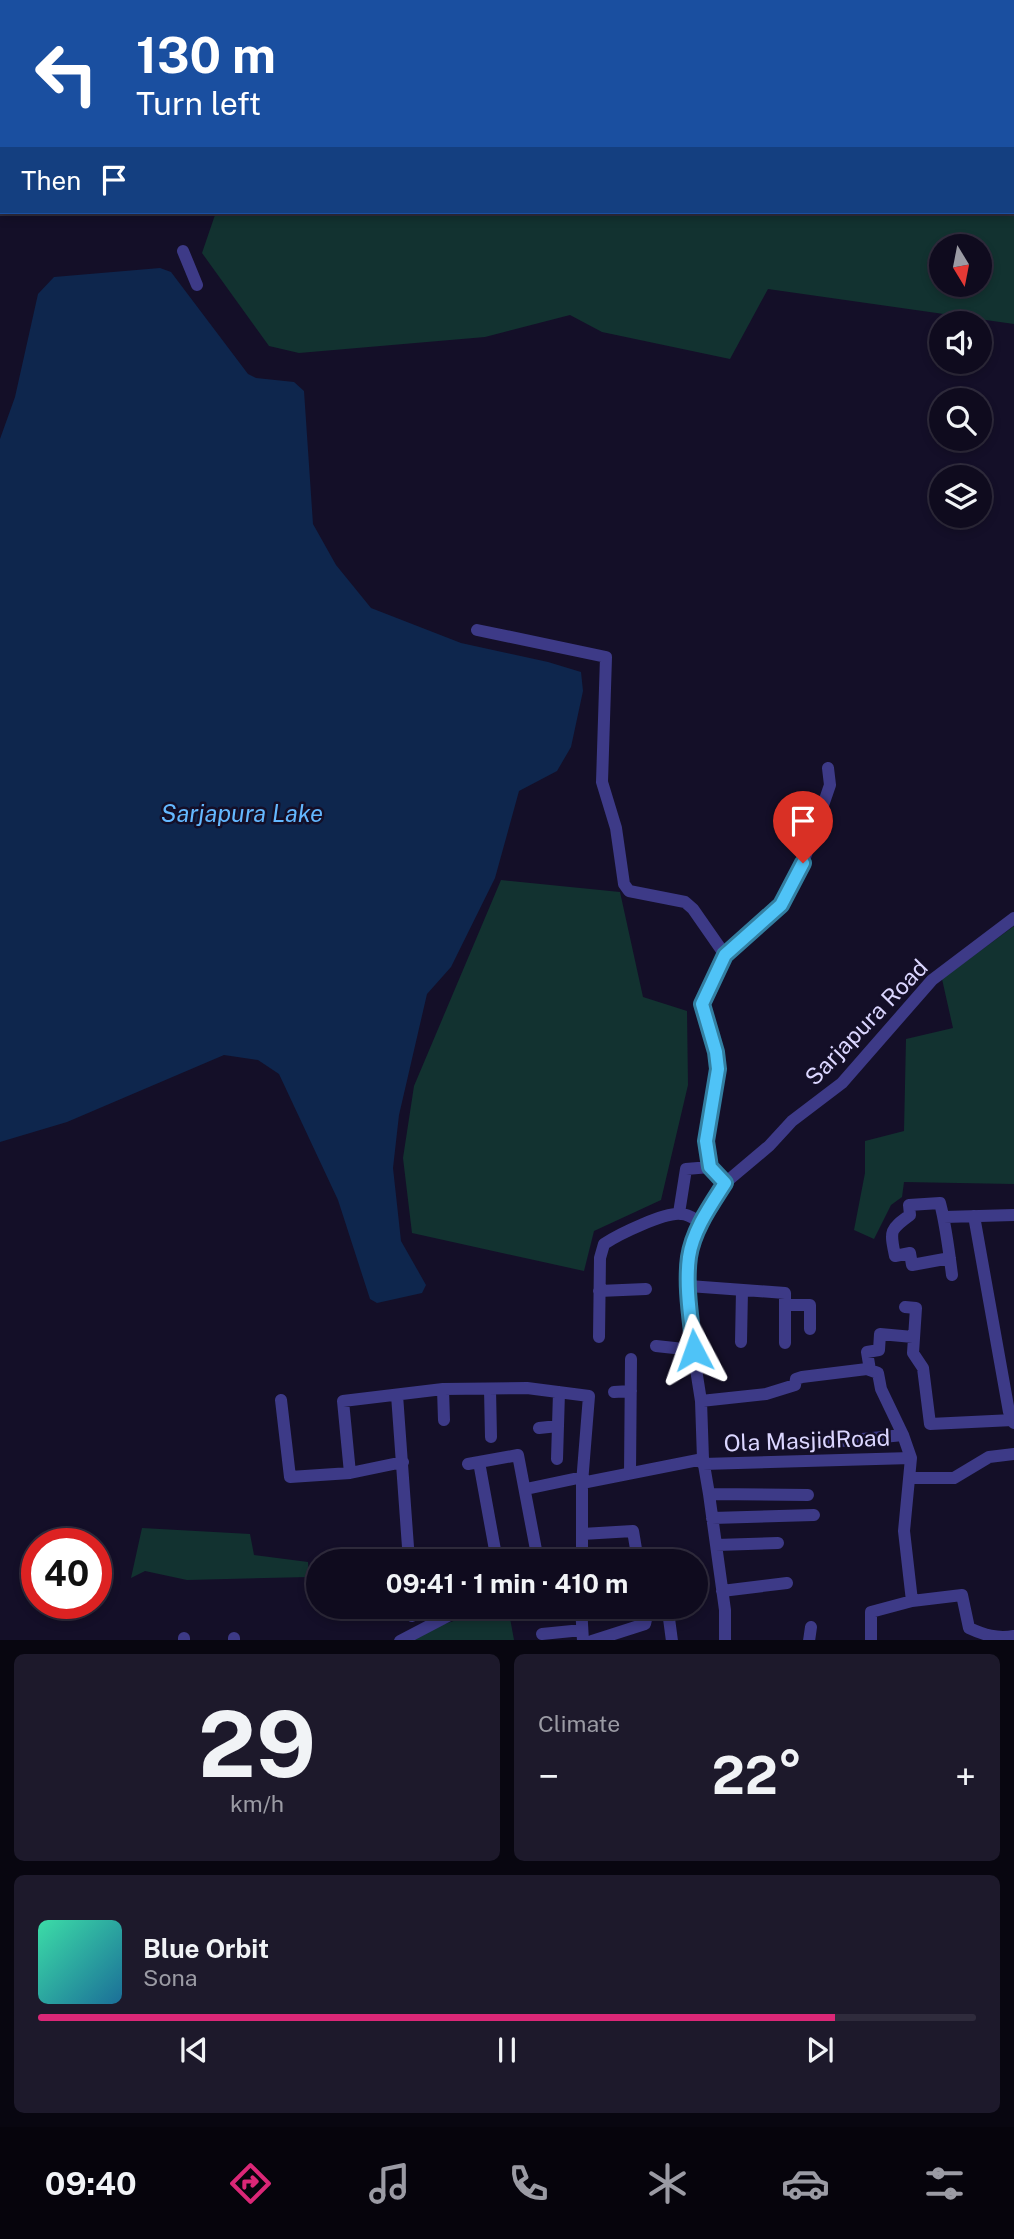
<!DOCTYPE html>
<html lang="en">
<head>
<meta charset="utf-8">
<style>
  :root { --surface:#0f0b1e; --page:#1d192b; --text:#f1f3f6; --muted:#9b9ba4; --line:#2f2b3c; --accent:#db2777 }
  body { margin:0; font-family:"Public Sans",sans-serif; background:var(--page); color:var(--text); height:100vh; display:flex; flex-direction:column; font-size:26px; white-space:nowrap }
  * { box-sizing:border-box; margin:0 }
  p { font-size:23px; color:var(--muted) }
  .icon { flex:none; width:38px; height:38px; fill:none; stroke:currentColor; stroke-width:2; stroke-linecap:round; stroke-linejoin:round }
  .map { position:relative; height:1640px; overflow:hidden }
  .details { display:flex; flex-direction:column; gap:14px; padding:14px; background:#080610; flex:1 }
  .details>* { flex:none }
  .hud { position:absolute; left:0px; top:0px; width:1015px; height:214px; box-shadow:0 4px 10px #0003,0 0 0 2px var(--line); background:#1a4fa0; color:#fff; overflow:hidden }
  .needle { width:46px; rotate:170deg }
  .fabs { position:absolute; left:929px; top:234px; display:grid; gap:14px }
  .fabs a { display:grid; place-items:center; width:63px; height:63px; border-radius:50%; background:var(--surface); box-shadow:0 4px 10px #0003,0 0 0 2px var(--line); font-size:35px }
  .speed { position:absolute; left:21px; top:1528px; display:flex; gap:14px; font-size:35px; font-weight:700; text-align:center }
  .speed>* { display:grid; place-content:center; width:91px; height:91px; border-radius:50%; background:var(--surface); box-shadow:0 4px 10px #0003,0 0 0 2px var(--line); line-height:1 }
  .speed .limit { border:10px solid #d22; background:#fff; color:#111 }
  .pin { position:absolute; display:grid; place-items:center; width:60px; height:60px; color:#fff; margin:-72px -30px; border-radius:50% 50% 50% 0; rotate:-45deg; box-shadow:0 0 7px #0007 }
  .pin .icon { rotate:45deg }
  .me { position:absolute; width:77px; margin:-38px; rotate:356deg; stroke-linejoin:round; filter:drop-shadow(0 0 5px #0008) }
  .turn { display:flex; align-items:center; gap:24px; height:147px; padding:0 21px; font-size:32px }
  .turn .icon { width:91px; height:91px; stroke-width:2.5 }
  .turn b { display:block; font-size:49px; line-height:60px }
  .then { display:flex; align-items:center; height:66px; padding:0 21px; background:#0003; gap:14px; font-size:26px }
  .big { font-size:52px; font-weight:700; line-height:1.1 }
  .details .card { flex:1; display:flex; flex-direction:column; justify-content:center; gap:10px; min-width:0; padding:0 24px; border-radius:10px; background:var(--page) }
  .details .dial { align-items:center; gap:0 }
  .dial b { font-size:91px; line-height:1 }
  .song { display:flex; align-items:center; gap:21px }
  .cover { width:84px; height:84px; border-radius:10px; background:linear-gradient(135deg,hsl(160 70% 55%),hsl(200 70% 35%)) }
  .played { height:7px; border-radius:4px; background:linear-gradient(90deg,var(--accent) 85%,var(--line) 85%) }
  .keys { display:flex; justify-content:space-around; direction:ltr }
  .heat { display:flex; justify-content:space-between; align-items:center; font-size:38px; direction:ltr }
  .details .tiles { flex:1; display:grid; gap:14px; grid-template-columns:1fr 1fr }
  .card:last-child { grid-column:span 2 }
  .trip { position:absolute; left:306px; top:1549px; width:402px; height:70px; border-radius:35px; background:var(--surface); box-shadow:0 4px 10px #0003,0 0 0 2px var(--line); font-weight:700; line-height:70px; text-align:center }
  .dock { display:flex; height:112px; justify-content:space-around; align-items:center; background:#06040c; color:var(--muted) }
  .dock .icon { width:49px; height:49px }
  .dock .on { color:var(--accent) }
  .dock b { font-size:32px; color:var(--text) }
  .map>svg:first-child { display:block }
  .green { fill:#123230; fill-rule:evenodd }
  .water { fill:#0e264d }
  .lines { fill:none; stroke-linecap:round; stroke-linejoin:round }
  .minor { stroke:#3d3a87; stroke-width:12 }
  .route-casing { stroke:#337fa1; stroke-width:18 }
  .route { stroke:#4fc3f7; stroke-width:12 }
  .labels { text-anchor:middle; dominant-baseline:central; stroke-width:5; stroke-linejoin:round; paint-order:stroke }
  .street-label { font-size:23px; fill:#dbd6ff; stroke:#140f28 }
  .water-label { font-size:24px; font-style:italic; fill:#64b8ff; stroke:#140f28 }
</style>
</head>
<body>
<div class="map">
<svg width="1014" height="1641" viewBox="0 0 1014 1641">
  <rect width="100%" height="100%" fill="#140f28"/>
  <path class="green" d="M 274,0 L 1014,0 L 1014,324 L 768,289 L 730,359 L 602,332 L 570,315 L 485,337 L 299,353 L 269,346 L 202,253 L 216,212 L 1013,212 L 1013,2 L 273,2 ZM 942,247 L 980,247 L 980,285 L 942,285 Z
    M 501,880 L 620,892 L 643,997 L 687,1011 L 688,1085 L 661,1200 L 594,1231 L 584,1271 L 412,1233 L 403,1158 L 414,1086 Z
    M 1014,926 L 1014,1184 L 904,1182 L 902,1197 L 891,1205 L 874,1239 L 854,1230 L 865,1173 L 865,1141 L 904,1131 L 906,1039 L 953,1028 L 942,979 Z
    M 142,1528 L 250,1534 L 254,1555 L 308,1562 L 309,1577 L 187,1580 L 145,1571 L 131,1578 Z
    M 476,1606 L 508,1607 L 514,1640 L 409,1641 L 438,1626 L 460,1619 Z"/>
  <path class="water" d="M 160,268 L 171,272 L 248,374 L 256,378 L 294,382 L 304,391 L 313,524 L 336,565 L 371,608 L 461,643 L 548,662 L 581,672 L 583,691 L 571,747 L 557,771 L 519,791 L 495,878 L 451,967 L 427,994 L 399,1115 L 393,1168 L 401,1241 L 426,1285 L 422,1293 L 377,1303 L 370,1299 L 338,1200 L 279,1074 L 258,1060 L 224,1055 L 67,1122 L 0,1142 L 0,439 L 15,397 L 38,294 L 54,277 Z"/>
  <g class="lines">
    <path class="minor" d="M 183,251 L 197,285
      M 477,630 L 606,657 L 602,782 L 616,828 L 624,884 L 629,891 L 685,902 L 693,909 L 725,955 L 702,1004 L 716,1052 L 718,1069 L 706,1141 L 710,1167 L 725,1183
      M 725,955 L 781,905 L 803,863 L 830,785 L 828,768
      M 679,1213 L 686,1169 L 710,1167
      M 974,1216 L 1009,1412
      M 944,1217 L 1014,1215
      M 950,1258 L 912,1265 L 910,1253 L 895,1256 C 890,1231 889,1230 910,1215 L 909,1205 L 940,1203 C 946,1226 949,1251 952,1275
      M 689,1286 L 785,1293 L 785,1343
      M 599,1291 L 646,1289
      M 787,1305 L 810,1305 L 810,1329
      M 905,1307 L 916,1308 L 913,1353 L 923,1368 L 930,1424 L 1013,1420 L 1014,1423
      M 599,1337 L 600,1258 L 604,1244 C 619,1234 665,1212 681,1214 C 689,1214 694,1219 701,1223
      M 741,1342 L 742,1290
      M 656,1346 L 693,1350
      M 870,1370 L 867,1352 L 879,1350 L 880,1334 L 913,1337
      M 443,1389 L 444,1420
      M 490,1389 L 491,1437
      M 614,1392 L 631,1391
      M 397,1395 L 409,1561
      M 281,1400 L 290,1477 L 350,1473 L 403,1462
      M 701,1401 L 766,1394 L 795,1385 L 796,1379 L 802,1377 L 867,1369 L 878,1373 L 881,1389 L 903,1435 L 911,1458 L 904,1531 L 912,1601
      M 539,1428 L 558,1426
      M 811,1444 L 903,1435
      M 557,1459 L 559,1392
      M 479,1462 L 497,1561
      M 468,1464 L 518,1455 L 537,1555 L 530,1561
      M 703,1464 L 911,1458
      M 350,1473 L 343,1401 L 443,1389 L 527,1388 L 589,1396 L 582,1483 L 582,1561
      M 630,1473 L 631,1359
      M 910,1478 L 954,1478 L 989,1457 L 1014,1454
      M 582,1483 L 703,1459
      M 526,1489 L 583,1477
      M 709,1494 L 808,1495
      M 712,1518 L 814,1515
      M 582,1534 L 633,1531 L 638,1561
      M 716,1545 L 778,1543
      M 722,1591 L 787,1583
      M 411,1606 L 412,1616
      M 581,1606 L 583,1641
      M 668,1611 L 672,1641
      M 647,1615 L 689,1606
      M 542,1634 L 582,1630
      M 184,1638 L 184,1641
      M 234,1638 L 234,1641
      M 400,1641 L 467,1606
      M 592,1641 L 645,1624 L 647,1615 L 646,1606
      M 725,1641 L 725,1610 L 709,1494 L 703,1459 L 701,1401 L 693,1350 L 689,1286 L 689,1255 L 701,1223 L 725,1183 L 769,1146 L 792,1121 L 842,1083 L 932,980 L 1014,918
      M 809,1641 L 811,1627
      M 871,1641 L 871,1612 L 912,1601 L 962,1595 L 969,1628 C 984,1635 997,1639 1014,1636"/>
  </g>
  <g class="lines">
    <g class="route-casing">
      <path id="route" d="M 694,1350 C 691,1320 685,1287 689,1257 C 693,1230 711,1205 725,1183 L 710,1167 L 706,1141 L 718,1069 L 716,1052 L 702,1004 L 725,955 L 781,905 L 803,863"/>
    </g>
    <use href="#route" class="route"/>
  </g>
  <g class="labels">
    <g class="street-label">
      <text transform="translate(866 1022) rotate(-46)">Sarjapura Road</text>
      <text transform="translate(807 1440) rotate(-2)">Ola MasjidRoad</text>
    </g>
    <g class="water-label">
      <text x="242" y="813">Sarjapura Lake</text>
    </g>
  </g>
</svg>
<div class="fabs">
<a><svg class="needle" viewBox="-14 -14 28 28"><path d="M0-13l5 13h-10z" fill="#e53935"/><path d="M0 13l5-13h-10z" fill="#9b9ba4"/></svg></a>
<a><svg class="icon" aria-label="sound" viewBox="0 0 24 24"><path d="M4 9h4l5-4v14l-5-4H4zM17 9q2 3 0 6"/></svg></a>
<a><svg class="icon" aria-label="search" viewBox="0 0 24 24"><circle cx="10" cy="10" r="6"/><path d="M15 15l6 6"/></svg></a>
<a><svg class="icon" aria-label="layers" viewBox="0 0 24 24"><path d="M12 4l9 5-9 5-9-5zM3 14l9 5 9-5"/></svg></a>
</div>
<div class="speed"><div class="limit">40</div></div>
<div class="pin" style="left:803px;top:863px;background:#d93025"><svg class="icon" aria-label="arrive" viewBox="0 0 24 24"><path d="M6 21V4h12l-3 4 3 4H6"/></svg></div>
<svg class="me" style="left:694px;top:1350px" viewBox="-20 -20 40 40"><path d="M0-17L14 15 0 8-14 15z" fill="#4fc3f7" stroke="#fff" stroke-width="4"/></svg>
<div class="trip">09:41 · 1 min · 410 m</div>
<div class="hud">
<div class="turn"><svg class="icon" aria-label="left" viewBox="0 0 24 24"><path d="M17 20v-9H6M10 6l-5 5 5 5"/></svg><div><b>130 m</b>Turn left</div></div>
<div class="then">Then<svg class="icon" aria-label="arrive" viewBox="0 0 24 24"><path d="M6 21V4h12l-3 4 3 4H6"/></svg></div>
</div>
</div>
<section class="details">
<div class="tiles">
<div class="card dial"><b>29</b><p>km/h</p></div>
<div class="card"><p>Climate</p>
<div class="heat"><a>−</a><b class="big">22°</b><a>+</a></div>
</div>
<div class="card">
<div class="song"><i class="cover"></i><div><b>Blue Orbit</b><p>Sona</p></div></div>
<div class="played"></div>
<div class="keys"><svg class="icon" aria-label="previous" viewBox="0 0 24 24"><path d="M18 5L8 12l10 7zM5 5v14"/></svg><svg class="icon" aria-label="pause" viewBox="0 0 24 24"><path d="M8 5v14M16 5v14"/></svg><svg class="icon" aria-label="next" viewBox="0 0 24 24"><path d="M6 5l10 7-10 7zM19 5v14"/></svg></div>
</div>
</div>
</section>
<nav class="dock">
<b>09:40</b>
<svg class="icon on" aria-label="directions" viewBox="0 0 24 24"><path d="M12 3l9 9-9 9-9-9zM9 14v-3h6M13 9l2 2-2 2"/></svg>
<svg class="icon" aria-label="music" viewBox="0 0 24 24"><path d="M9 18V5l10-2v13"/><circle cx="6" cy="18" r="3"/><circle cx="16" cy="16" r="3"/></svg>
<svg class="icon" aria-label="phone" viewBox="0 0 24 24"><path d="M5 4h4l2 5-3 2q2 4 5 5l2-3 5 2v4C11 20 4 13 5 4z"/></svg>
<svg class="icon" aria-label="climate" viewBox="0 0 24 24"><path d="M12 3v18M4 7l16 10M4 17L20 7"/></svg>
<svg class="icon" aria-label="car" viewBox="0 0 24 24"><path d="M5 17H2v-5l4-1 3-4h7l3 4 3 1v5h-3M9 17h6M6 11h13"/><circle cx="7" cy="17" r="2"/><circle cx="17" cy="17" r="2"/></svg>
<svg class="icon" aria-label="filters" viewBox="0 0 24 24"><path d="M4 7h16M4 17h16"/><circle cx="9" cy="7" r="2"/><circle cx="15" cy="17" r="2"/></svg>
</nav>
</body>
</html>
